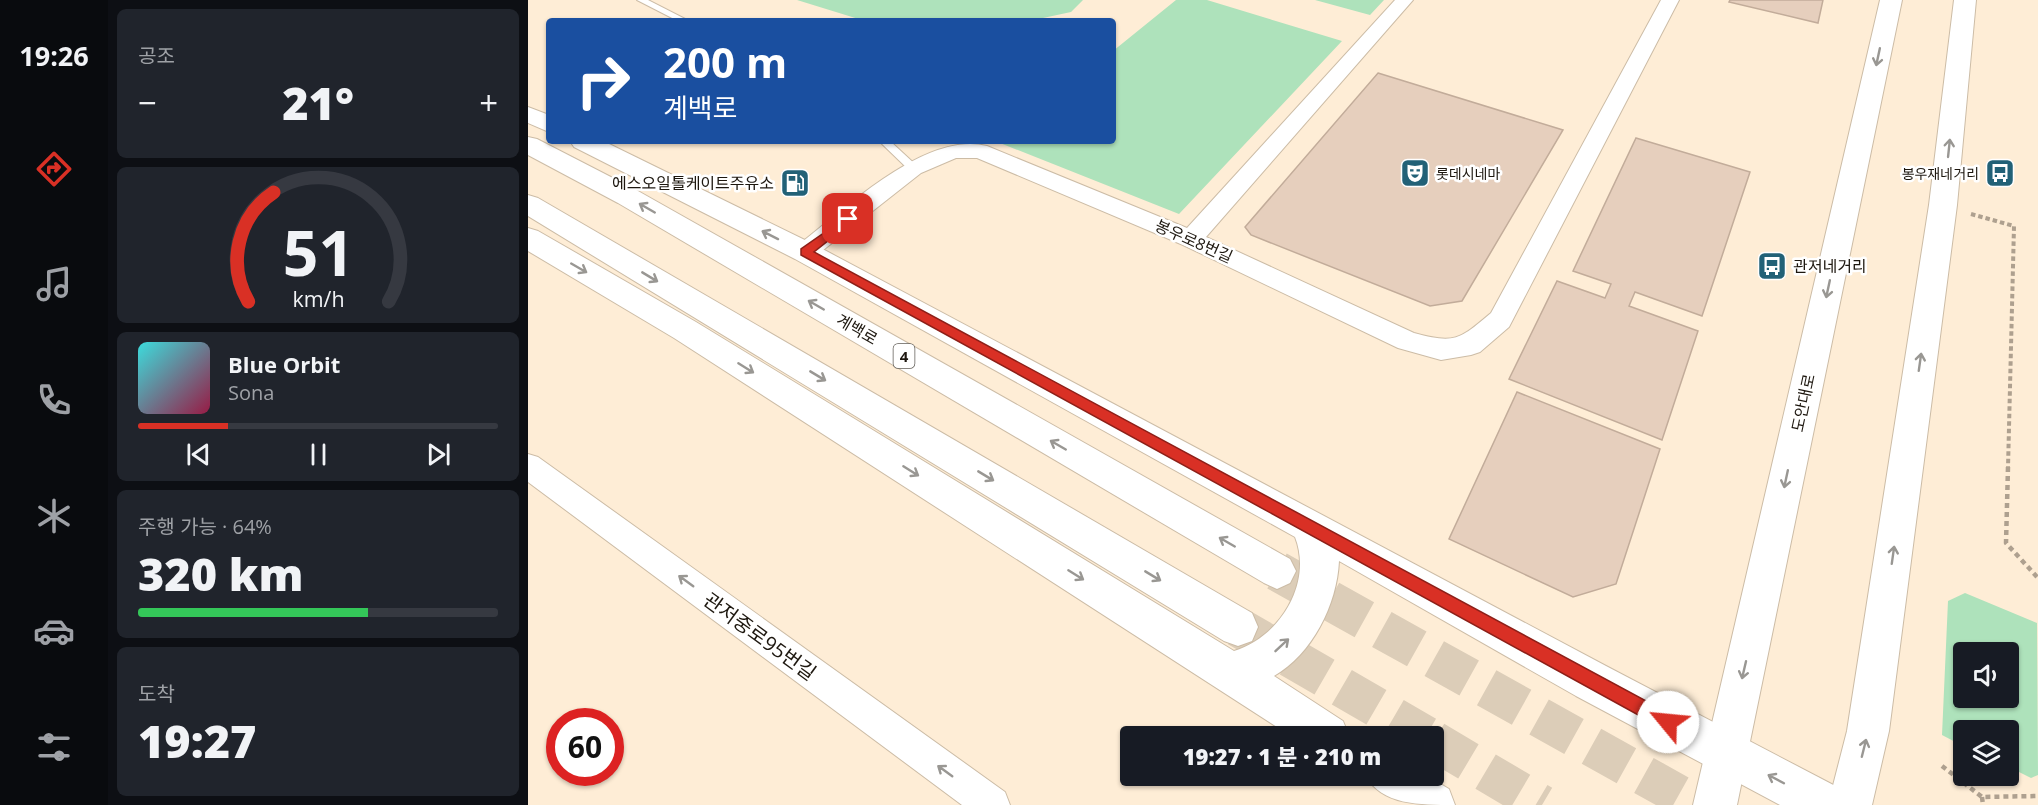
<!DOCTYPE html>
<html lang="ko">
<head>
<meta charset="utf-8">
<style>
  :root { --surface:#171b24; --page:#20242c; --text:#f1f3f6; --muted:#9ea1a6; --line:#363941; --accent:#d93025 }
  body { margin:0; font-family:"Open Sans","Noto Sans KR",sans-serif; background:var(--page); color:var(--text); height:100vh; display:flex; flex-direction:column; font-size:22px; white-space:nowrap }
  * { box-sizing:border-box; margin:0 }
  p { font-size:20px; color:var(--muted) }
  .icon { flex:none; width:33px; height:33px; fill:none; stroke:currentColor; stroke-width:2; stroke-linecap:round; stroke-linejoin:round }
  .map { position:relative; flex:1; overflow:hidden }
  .details { display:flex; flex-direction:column; gap:9px; padding:9px; background:#0d0f14; width:420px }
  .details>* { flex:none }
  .hud { position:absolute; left:18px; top:18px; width:570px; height:126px; border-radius:6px; box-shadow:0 2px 4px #0004; background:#1a4fa0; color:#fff; overflow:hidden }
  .fabs { position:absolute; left:1425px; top:642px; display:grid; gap:12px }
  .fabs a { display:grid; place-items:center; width:66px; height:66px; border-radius:6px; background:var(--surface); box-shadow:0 2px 4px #0004; font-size:30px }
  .speed { position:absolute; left:18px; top:708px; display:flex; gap:12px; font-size:30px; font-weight:700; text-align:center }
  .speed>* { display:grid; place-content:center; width:78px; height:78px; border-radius:50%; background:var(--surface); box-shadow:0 2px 4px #0004; line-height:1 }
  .speed .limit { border:9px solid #d22; background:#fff; color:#111 }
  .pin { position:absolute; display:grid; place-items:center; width:51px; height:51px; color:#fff; margin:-26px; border-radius:12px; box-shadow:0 3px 9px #0006 }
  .me { position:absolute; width:66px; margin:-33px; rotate:298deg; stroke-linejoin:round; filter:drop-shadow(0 0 4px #0008) }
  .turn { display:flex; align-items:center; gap:21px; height:126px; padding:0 18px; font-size:27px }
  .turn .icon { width:78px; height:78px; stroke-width:2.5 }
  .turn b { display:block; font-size:42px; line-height:51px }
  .big { font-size:45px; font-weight:800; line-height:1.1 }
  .details .widget { flex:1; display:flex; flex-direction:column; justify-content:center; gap:9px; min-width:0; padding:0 21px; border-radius:9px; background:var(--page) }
  .details .dial { align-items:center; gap:0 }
  .dial svg { height:156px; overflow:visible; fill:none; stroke:var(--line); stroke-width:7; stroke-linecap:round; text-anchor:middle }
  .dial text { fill:var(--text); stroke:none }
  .song { display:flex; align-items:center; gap:18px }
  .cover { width:72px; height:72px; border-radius:9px; background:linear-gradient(135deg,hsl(180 70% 55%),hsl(340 70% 35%)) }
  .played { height:6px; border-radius:3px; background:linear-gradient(90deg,var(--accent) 25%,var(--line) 25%) }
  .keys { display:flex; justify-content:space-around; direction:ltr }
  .heat { display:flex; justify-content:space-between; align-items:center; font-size:33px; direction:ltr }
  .charge { height:9px; border-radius:4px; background:linear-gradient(90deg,#34c759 64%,var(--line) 0) }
  .trip { position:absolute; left:592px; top:726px; width:324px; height:60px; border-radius:6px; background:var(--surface); box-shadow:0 2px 4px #0004; font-weight:800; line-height:60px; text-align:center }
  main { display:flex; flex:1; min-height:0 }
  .tabs { display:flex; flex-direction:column; width:108px; justify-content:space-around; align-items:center; background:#090b0e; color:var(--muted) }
  .tabs .icon { width:42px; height:42px }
  .tabs .selected { color:var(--accent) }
  .tabs b { font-size:27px; color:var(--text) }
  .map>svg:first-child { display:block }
  .green { fill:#aee2bb; fill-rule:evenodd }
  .building { fill:#e6cfbd; stroke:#c2ac9a; stroke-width:1.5 }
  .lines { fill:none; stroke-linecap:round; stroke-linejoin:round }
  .primary-tunnel { stroke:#dccdb8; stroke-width:40; stroke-dasharray:40 20; stroke-linecap:butt }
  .lane-casing { stroke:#ccbca6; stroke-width:2 }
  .street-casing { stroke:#ccbca6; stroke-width:2 }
  .secondary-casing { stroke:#ccbca6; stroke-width:2 }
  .primary-casing { stroke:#ccbca6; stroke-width:2 }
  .path-far1 { stroke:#aea08f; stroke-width:4; stroke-dasharray:4.5 3; stroke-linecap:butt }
  .path { stroke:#aea08f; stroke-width:4.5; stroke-dasharray:5 4; stroke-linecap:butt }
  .lane { fill:#fff; fill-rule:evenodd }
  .street { fill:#fff; fill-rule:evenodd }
  .secondary { fill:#fff; fill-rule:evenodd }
  .primary { fill:#fff; fill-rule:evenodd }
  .oneway { stroke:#999793 }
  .route { fill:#d93025; stroke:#8d1f18; stroke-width:1.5 }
  .labels { text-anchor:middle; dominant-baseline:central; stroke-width:5; stroke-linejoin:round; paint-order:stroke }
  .far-poi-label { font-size:14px; fill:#1d170f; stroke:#fff; text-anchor:start }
  .shield { fill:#fff; stroke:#615d57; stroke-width:1.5 }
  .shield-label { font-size:15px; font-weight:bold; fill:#1d170f }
  .poi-label { font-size:16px; fill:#1d170f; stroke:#fff; text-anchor:end }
  .street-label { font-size:16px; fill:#1d170f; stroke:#fff }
  .near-street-label { font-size:20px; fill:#1d170f; stroke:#fff }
</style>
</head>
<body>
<main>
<nav class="tabs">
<b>19:26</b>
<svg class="icon selected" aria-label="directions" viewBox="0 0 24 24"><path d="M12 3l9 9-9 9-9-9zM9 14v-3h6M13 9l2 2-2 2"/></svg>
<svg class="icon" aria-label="music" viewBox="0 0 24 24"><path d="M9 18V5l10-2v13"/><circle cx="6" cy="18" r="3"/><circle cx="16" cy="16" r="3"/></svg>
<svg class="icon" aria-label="phone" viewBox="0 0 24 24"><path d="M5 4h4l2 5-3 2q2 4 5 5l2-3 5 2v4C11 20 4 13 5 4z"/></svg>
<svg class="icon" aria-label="climate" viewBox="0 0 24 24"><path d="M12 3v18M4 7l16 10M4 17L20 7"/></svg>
<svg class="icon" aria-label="car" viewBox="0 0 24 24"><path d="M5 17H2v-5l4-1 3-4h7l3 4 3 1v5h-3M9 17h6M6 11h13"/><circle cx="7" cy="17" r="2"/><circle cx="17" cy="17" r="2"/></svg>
<svg class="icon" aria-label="filters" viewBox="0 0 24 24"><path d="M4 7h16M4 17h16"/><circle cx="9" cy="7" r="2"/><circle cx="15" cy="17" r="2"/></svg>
</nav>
<section class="details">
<div class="widget"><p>공조</p>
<div class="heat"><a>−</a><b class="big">21°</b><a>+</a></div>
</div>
<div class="widget dial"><svg viewBox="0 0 100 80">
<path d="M14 69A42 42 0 1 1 86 69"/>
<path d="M14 69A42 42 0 0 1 27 13" stroke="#d93025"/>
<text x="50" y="56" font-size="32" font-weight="700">51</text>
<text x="50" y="72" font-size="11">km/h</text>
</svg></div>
<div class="widget">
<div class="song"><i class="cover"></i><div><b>Blue Orbit</b><p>Sona</p></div></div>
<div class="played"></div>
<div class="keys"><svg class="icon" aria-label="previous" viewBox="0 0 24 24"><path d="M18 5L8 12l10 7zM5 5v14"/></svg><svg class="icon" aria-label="pause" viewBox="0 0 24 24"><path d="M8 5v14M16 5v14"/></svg><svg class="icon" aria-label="next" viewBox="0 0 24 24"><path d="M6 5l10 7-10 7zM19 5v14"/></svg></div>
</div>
<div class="widget"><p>주행 가능 · 64%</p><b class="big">320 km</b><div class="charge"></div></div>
<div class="widget"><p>도착</p><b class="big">19:27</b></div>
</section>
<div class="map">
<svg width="1510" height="805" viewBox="0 0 1510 805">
  <rect width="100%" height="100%" fill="#feedd6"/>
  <path class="green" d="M 269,0 L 555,0 L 543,12 L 501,21 L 337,21 Z
    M 648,0 L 679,0 L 814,41 L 651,214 L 472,143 L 474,141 L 585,141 L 585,51 Z
    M 787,0 L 856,0 L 842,15 Z
    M 1437,593 L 1509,623 L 1510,775 L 1503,778 L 1481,767 L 1480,730 L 1436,730 L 1435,746 L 1414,735 L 1420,601 ZM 1436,652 L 1480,652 L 1480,698 L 1436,698 Z"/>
  <path class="building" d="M 1202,0 L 1295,0 L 1290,23 L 1201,2 Z
    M 850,73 L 1035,130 L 934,301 L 902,306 L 723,235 L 717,227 Z
    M 1108,138 L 1222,172 L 1174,316 L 1107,292 L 1101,306 L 1170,331 L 1134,440 L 981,379 L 1029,281 L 1077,298 L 1083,284 L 1045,271 Z
    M 989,392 L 1132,449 L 1088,584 L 1045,597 L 921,539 Z"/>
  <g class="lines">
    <path class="primary-tunnel" d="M 749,571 L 1169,805
      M 710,627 L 898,736
      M 906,741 L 1014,805"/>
    <g class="lane-casing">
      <path id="lane" d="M 109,0 L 120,0 L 161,21 L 150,21 Z
        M 351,141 L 362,141 L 389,166 L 389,170 L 381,170 Z"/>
    </g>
    <g class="street-casing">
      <path id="street" d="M 867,0 L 885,0 L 678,237 L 886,333 C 927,344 931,340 963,313 L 1133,0 L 1151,0 L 981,327 L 952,352 L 943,355 L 913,360 L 870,348 L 655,245 L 449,158 L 428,158 L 393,173 L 285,258 L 277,260 L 269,258 L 265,252 L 269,246 C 316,210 398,130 459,146 L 659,228 Z
        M 0,454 L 10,457 L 477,792 L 482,805 L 434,805 L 0,482 Z"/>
    </g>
    <g class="secondary-casing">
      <path id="secondary" d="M 1352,0 L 1374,0 L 1209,805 L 1165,805 Z
        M 1426,0 L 1448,0 L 1429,205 L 1361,731 L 1344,805 L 1300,805 L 1319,731 L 1401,205 Z"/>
    </g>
    <g class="primary-casing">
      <path id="primary" d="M 0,107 L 21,115 L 21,132 L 0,123 Z
        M 0,137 L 9,139 L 110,191 L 762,559 L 768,571 L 762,583 L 749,589 L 736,583 L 90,203 L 0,155 Z
        M 42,141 L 75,141 L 287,245 L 1078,666 L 1313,789 L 1319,805 L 1252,805 L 1048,696 L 811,561 C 809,605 784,654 746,676 L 815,721 L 821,736 L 763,736 L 146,338 L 0,251 L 0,228 L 10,231 L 168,322 L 706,651 C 752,637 785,583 767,537 L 267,259 L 46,147 Z
        M 0,195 L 10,198 L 724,613 L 730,627 L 724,641 L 710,646 L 696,641 L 0,216 Z
        M 838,776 L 899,776 L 921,789 L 927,805 C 891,805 854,805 838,776 Z"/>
    </g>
    <path class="path-far1" d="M 1443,214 L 1486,226 L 1480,468"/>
    <path class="path" d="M 1480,467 L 1478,543 L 1510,578
      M 1414,766 L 1454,797 L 1510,796
      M 1454,797 L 1455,805"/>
    <use href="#lane" class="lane"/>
    <use href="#street" class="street"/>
    <use href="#secondary" class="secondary"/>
    <use href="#primary" class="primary"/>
  </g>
  <defs><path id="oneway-shaft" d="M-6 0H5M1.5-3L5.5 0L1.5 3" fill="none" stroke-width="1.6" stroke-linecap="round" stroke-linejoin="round" transform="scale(1.5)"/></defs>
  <g class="oneway">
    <use href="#oneway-shaft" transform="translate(1350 57) rotate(102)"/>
    <use href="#oneway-shaft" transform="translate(1421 148) rotate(-84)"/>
    <use href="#oneway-shaft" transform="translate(119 208) rotate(-150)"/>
    <use href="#oneway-shaft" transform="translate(242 235) rotate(-153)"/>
    <use href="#oneway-shaft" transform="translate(51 268) rotate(30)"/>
    <use href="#oneway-shaft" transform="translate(122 277) rotate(31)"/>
    <use href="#oneway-shaft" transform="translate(1300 289) rotate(102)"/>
    <use href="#oneway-shaft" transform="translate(288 305) rotate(-150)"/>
    <use href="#oneway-shaft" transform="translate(1392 362) rotate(-82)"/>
    <use href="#oneway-shaft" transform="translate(218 368) rotate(32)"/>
    <use href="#oneway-shaft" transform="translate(290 376) rotate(31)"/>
    <use href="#oneway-shaft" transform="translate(530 445) rotate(-150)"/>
    <use href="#oneway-shaft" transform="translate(383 471) rotate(32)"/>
    <use href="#oneway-shaft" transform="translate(458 476) rotate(31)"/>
    <use href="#oneway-shaft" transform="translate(1258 479) rotate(102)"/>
    <use href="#oneway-shaft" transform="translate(699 542) rotate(-150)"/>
    <use href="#oneway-shaft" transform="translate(1365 555) rotate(-82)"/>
    <use href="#oneway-shaft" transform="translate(548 575) rotate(32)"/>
    <use href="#oneway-shaft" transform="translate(625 576) rotate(31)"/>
    <use href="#oneway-shaft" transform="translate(158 581) rotate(-144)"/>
    <use href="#oneway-shaft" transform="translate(754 645) rotate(-43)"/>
    <use href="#oneway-shaft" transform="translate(1216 670) rotate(103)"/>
    <use href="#oneway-shaft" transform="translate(1336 748) rotate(-76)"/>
    <use href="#oneway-shaft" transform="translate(417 771) rotate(-144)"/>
    <use href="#oneway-shaft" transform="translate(1248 779) rotate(-152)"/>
  </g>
  <path class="route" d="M 320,216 L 324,217 L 324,222 L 286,252 L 1146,716 L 1149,722 L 1146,728 L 1140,731 L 1134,728 L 273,255 L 273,249 Z"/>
  <defs>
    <g id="theatre-square" transform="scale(1.5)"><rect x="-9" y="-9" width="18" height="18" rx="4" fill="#226177" stroke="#fff"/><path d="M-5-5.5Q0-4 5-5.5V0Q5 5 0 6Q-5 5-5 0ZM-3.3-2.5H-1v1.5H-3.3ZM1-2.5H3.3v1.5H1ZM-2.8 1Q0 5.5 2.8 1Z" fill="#fff"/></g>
    <g id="bus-square" transform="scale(1.5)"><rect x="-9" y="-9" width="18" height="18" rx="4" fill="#226177" stroke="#fff"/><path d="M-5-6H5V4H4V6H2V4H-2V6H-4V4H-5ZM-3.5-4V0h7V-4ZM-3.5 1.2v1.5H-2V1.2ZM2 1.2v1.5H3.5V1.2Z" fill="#fff"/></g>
    <g id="fuel-square" transform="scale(1.5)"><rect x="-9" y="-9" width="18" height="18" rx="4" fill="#226177" stroke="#fff"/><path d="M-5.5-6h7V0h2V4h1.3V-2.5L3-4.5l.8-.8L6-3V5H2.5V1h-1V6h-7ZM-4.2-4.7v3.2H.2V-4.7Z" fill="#fff"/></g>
  </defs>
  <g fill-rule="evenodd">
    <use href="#theatre-square" x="887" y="173"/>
    <use href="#bus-square" x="1472" y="173"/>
    <use href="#fuel-square" x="267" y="183"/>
    <use href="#bus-square" x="1244" y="266"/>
  </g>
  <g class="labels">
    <g class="far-poi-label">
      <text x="908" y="173">롯데시네마</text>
      <text x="1451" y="173" text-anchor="end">봉우재네거리</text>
    </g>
    <rect class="shield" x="365.5" y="344" width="21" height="24" rx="4.5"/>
    <g class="shield-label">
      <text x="376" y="356">4</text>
    </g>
    <g class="poi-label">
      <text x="246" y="183">에스오일톨케이트주유소</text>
      <text x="1265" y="266" text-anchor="start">관저네거리</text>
    </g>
    <g class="street-label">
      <text transform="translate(666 241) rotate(24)">봉우로8번길</text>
      <text transform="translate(329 329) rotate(30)">계백로</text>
      <text transform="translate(1275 403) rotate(-78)">도안대로</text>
    </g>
    <g class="near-street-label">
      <text transform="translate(232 636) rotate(36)">관저중로95번길</text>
    </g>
  </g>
</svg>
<div class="fabs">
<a><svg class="icon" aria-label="sound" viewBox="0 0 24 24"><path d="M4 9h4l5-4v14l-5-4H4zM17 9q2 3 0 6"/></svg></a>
<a><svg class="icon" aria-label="layers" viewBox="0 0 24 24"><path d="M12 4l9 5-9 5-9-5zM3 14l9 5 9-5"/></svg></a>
</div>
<div class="speed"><div class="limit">60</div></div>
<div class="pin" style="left:320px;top:219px;background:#d93025"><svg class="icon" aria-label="arrive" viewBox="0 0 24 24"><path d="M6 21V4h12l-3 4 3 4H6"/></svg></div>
<svg class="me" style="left:1140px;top:722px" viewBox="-20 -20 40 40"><circle r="19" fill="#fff"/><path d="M0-13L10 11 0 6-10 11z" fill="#d93025"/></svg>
<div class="trip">19:27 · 1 분 · 210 m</div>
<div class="hud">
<div class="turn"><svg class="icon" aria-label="right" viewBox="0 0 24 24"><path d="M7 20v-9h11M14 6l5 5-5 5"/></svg><div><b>200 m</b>계백로</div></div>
</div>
</div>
</main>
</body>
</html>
